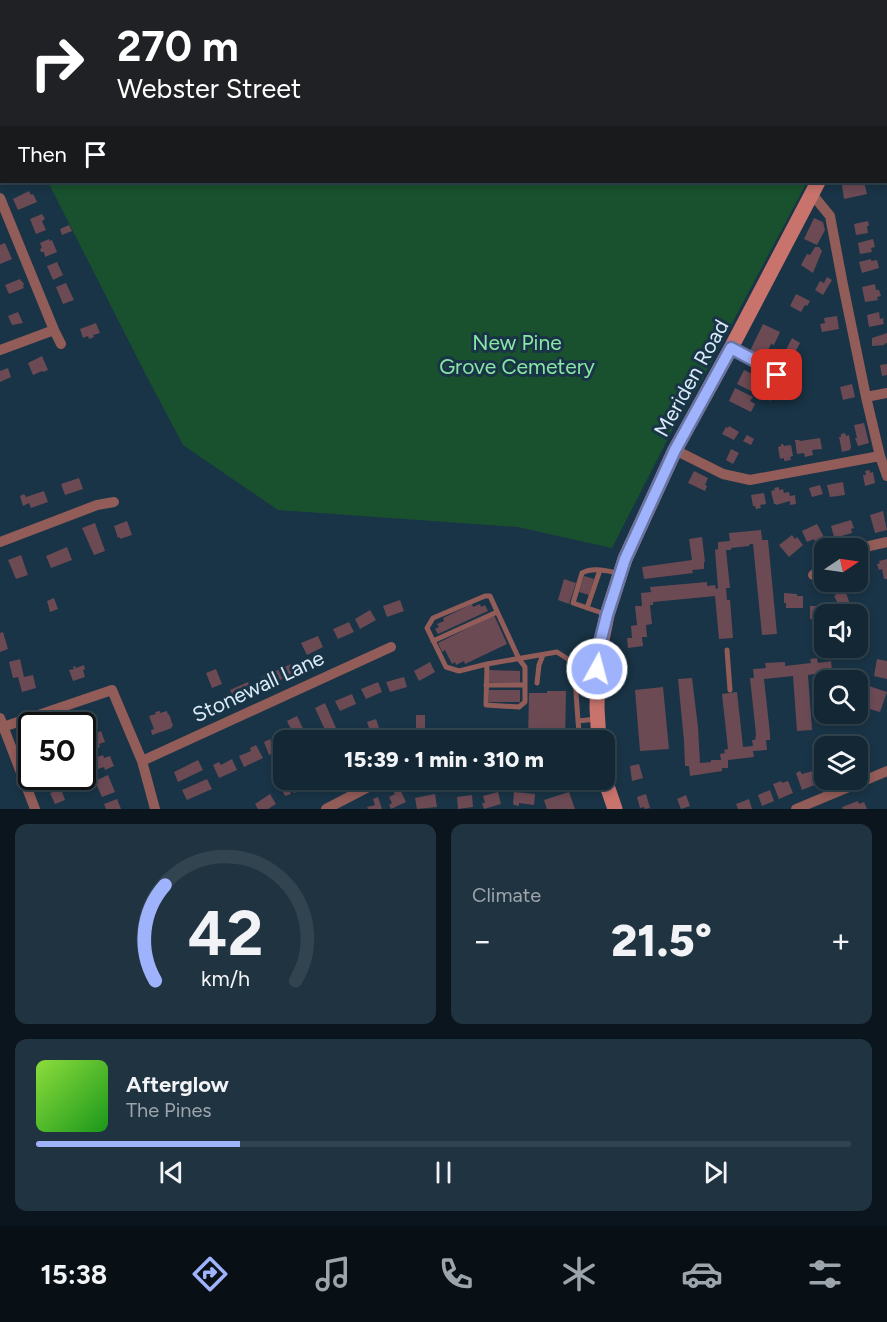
<!DOCTYPE html>
<html lang="en">
<head>
<meta charset="utf-8">
<style>
  :root { --surface:#132734; --page:#203340; --text:#f1f3f6; --muted:#9da5ac; --line:#32444f; --accent:#9fb3fd }
  body { margin:0; font-family:Figtree,sans-serif; background:var(--page); color:var(--text); height:100vh; display:flex; flex-direction:column; font-size:22px; white-space:nowrap }
  * { box-sizing:border-box; margin:0 }
  p { font-size:20px; color:var(--muted) }
  .icon { flex:none; width:33px; height:33px; fill:none; stroke:currentColor; stroke-width:2; stroke-linecap:round; stroke-linejoin:round }
  .map { position:relative; height:809px; overflow:hidden }
  .panel { display:flex; flex-direction:column; gap:15px; padding:15px; background:#0a151d; flex:1 }
  .panel>* { flex:none }
  .guide { position:absolute; left:0px; top:0px; width:888px; height:183px; box-shadow:0 3px 9px #0003,0 0 0 2px var(--line); background:#202124; color:#fff; overflow:hidden }
  .needle { width:39px; rotate:77deg }
  .tools { position:absolute; left:814px; top:538px; display:grid; gap:12px }
  .tools a { display:grid; place-items:center; width:54px; height:54px; border-radius:12px; background:var(--surface); box-shadow:0 3px 9px #0003,0 0 0 2px var(--line); font-size:30px }
  .speed { position:absolute; left:18px; top:712px; display:flex; gap:12px; font-size:30px; font-weight:700; text-align:center }
  .speed>* { display:grid; place-content:center; width:78px; height:78px; border-radius:50%; background:var(--surface); box-shadow:0 3px 9px #0003,0 0 0 2px var(--line); line-height:1 }
  .speed .limit { border:3px solid #111; border-radius:9px; background:#fff; color:#111 }
  .pin { position:absolute; display:grid; place-items:center; width:51px; height:51px; color:#fff; margin:-26px; border-radius:12px; box-shadow:0 3px 9px #0006 }
  .me { position:absolute; width:66px; margin:-33px; rotate:7deg; stroke-linejoin:round; filter:drop-shadow(0 0 4px #0008) }
  .turn { display:flex; align-items:center; gap:21px; height:126px; padding:0 18px; font-size:27px }
  .turn .icon { width:78px; height:78px; stroke-width:2.5 }
  .turn b { display:block; font-size:42px; line-height:51px }
  .then { display:flex; align-items:center; height:57px; padding:0 18px; background:#0003; gap:12px; font-size:22px }
  .big { font-size:45px; font-weight:800; line-height:1.1 }
  .panel .tile { flex:1; display:flex; flex-direction:column; justify-content:center; gap:9px; min-width:0; padding:0 21px; border-radius:12px; background:var(--page) }
  .panel .dial { align-items:center; gap:0 }
  .dial svg { height:156px; overflow:visible; fill:none; stroke:var(--line); stroke-width:7; stroke-linecap:round; text-anchor:middle }
  .dial text { fill:var(--text); stroke:none }
  .song { display:flex; align-items:center; gap:18px }
  .cover { width:72px; height:72px; border-radius:9px; background:linear-gradient(135deg,hsl(90 70% 55%),hsl(120 70% 35%)) }
  .played { height:6px; border-radius:3px; background:linear-gradient(90deg,var(--accent) 25%,var(--line) 25%) }
  .keys { display:flex; justify-content:space-around; direction:ltr }
  .heat { display:flex; justify-content:space-between; align-items:center; font-size:33px; direction:ltr }
  .panel .tiles { flex:1; display:grid; gap:15px; grid-template-columns:1fr 1fr }
  .tile:last-child { grid-column:span 2 }
  .trip { position:absolute; left:273px; top:730px; width:342px; height:60px; border-radius:12px; background:var(--surface); box-shadow:0 3px 9px #0003,0 0 0 2px var(--line); font-weight:800; line-height:60px; text-align:center }
  .tab-bar { display:flex; height:96px; justify-content:space-around; align-items:center; background:#081015; color:var(--muted) }
  .tab-bar .icon { width:42px; height:42px }
  .tab-bar .selected { color:var(--accent) }
  .tab-bar b { font-size:27px; color:var(--text) }
  .map>svg:first-child { display:block }
  .green { fill:#19512e }
  .building { fill:#6b4a54 }
  .lines { fill:none; stroke-linecap:round; stroke-linejoin:round }
  .service { stroke:#925c58; stroke-width:5 }
  .minor { stroke:#925c58; stroke-width:10 }
  .secondary { stroke:#c8736c; stroke-width:15 }
  .route-casing { stroke:#6774a4; stroke-width:15 }
  .route { stroke:#9fb3fd; stroke-width:10 }
  .labels { text-anchor:middle; dominant-baseline:central; stroke-width:6; stroke-linejoin:round; paint-order:stroke }
  .park-label { font-size:21px; fill:#89e6a5; stroke:#193446 }
  .street-label { font-size:21px; fill:#dbebf7; stroke:#193446 }
</style>
</head>
<body>
<div class="map">
<svg width="887" height="809" viewBox="0 0 887 809">
  <rect width="100%" height="100%" fill="#193446"/>
  <path class="green" d="M 0,0 L 887,0 L 887,23 L 886,2 L 2,2 L 1,89 L 0,86 Z
    M 48,182 L 807,182 L 702,380 L 683,409 L 612,548 L 518,527 L 278,510 L 183,445 L 145,373 Z"/>
  <path class="building" d="M 859,182 L 864,182 L 867,194 L 844,199 L 842,185 Z
    M 29,191 L 31,195 L 33,194 L 37,202 L 18,210 L 13,199 Z
    M 42,214 L 45,219 L 42,221 L 46,230 L 36,234 L 30,219 Z
    M 814,218 L 823,222 L 825,230 L 817,245 L 804,239 Z
    M 868,221 L 869,226 L 867,226 L 868,233 L 856,235 L 854,224 Z
    M 69,225 L 72,231 L 62,235 L 60,229 Z
    M 49,239 L 50,241 L 52,240 L 57,252 L 45,257 L 44,252 L 41,252 L 40,249 L 42,248 L 40,243 Z
    M 873,239 L 875,247 L 871,248 L 872,252 L 860,254 L 858,243 Z
    M 5,243 L 12,259 L 0,264 L 0,245 Z
    M 815,247 L 819,247 L 822,251 L 813,273 L 801,265 L 807,254 L 810,255 Z
    M 871,259 L 871,261 L 877,260 L 879,268 L 862,273 L 859,262 Z
    M 57,262 L 63,275 L 53,280 L 47,266 Z
    M 827,277 L 832,280 L 823,295 L 815,290 L 820,281 L 824,283 Z
    M 20,279 L 24,284 L 23,286 L 24,288 L 9,294 L 5,285 Z
    M 66,283 L 74,300 L 63,304 L 56,287 Z
    M 875,284 L 876,290 L 879,290 L 881,296 L 877,297 L 878,300 L 865,302 L 862,287 Z
    M 796,294 L 810,301 L 807,306 L 805,305 L 801,312 L 790,306 Z
    M 18,312 L 23,323 L 12,325 L 8,316 Z
    M 879,312 L 880,319 L 884,318 L 883,320 L 884,324 L 869,327 L 867,315 Z
    M 837,316 L 839,329 L 822,332 L 820,324 L 825,323 L 824,318 Z
    M 96,323 L 100,333 L 93,335 L 94,337 L 89,339 L 88,336 L 83,338 L 80,329 Z
    M 763,324 L 780,332 L 774,345 L 771,344 L 764,358 L 750,351 Z
    M 887,333 L 887,343 L 884,344 L 885,345 L 872,346 L 872,338 Z
    M 792,338 L 800,343 L 792,358 L 784,354 Z
    M 42,356 L 48,370 L 43,372 L 42,371 L 33,375 L 28,363 Z
    M 887,364 L 887,375 L 882,376 L 880,365 Z
    M 8,368 L 11,377 L 0,382 L 0,371 Z
    M 744,370 L 767,381 L 766,382 L 778,388 L 771,401 L 737,384 Z
    M 852,384 L 855,397 L 843,400 L 840,387 Z
    M 735,388 L 753,397 L 750,401 L 755,404 L 751,412 L 729,401 Z
    M 864,423 L 869,443 L 858,446 L 855,438 L 857,438 L 854,425 Z
    M 729,426 L 739,432 L 734,440 L 722,434 L 726,427 L 728,428 Z
    M 845,433 L 846,436 L 849,435 L 851,447 L 850,450 L 842,452 L 839,437 L 841,437 L 841,434 Z
    M 747,435 L 754,439 L 751,445 L 743,441 Z
    M 820,438 L 822,449 L 812,450 L 813,455 L 805,457 L 804,453 L 797,454 L 795,440 L 799,440 L 800,441 Z
    M 781,444 L 783,444 L 784,446 L 791,445 L 793,456 L 790,457 L 791,460 L 784,461 L 784,458 L 780,459 L 778,447 L 781,446 Z
    M 731,449 L 739,453 L 733,464 L 726,460 Z
    M 870,470 L 870,473 L 873,472 L 875,483 L 865,486 L 863,475 L 866,475 L 865,471 Z
    M 694,471 L 708,478 L 705,485 L 707,486 L 705,491 L 688,483 Z
    M 79,478 L 83,489 L 65,495 L 61,484 Z
    M 843,482 L 845,495 L 830,497 L 827,485 Z
    M 820,485 L 823,494 L 812,497 L 809,488 Z
    M 779,487 L 779,490 L 783,489 L 784,493 L 789,492 L 790,496 L 795,495 L 796,504 L 790,505 L 790,501 L 776,505 L 776,504 L 774,504 L 771,491 L 775,490 L 774,488 Z
    M 44,491 L 48,502 L 31,508 L 29,503 L 23,506 L 20,496 L 24,494 L 26,497 Z
    M 764,493 L 766,504 L 760,505 L 761,508 L 756,509 L 755,506 L 753,506 L 751,495 Z
    M 883,511 L 887,530 L 875,533 L 870,515 Z
    M 851,520 L 854,528 L 851,529 L 852,533 L 838,537 L 839,539 L 835,540 L 831,526 Z
    M 127,521 L 132,535 L 120,539 L 120,537 L 118,538 L 114,526 Z
    M 95,523 L 105,551 L 94,555 L 82,528 Z
    M 817,524 L 824,537 L 815,541 L 814,539 L 807,542 L 802,531 Z
    M 761,530 L 762,540 L 768,540 L 777,634 L 762,635 L 753,544 L 750,544 L 749,546 L 731,548 L 731,550 L 726,550 L 730,588 L 726,588 L 727,600 L 730,600 L 733,638 L 719,639 L 715,596 L 653,602 L 653,605 L 650,605 L 652,624 L 646,625 L 647,637 L 642,637 L 643,646 L 628,648 L 627,638 L 632,638 L 631,626 L 637,625 L 635,606 L 642,606 L 641,593 L 651,592 L 650,587 L 707,582 L 707,586 L 715,585 L 716,589 L 718,588 L 715,550 L 718,549 L 718,542 L 730,541 L 729,533 Z
    M 792,535 L 795,539 L 797,537 L 803,545 L 789,557 L 779,545 Z
    M 702,537 L 705,562 L 704,562 L 704,569 L 692,570 L 693,573 L 644,579 L 642,567 L 692,560 L 689,539 Z
    M 67,547 L 72,560 L 51,568 L 46,556 Z
    M 21,555 L 28,575 L 16,579 L 8,560 Z
    M 887,559 L 887,579 L 884,579 L 882,569 L 879,570 L 877,564 L 880,563 L 879,561 Z
    M 858,569 L 861,569 L 866,588 L 852,592 L 850,582 L 858,582 Z
    M 584,576 L 594,579 L 589,595 L 579,592 Z
    M 564,579 L 576,583 L 569,604 L 558,600 Z
    M 845,590 L 851,607 L 842,611 L 834,596 L 836,595 L 835,593 Z
    M 784,593 L 797,594 L 797,596 L 803,596 L 803,608 L 786,608 L 786,603 L 784,603 Z
    M 54,598 L 58,609 L 50,612 L 47,601 Z
    M 400,600 L 404,611 L 387,617 L 383,606 Z
    M 472,604 L 473,607 L 480,604 L 481,607 L 485,605 L 488,611 L 438,634 L 435,629 L 439,627 L 437,624 L 444,621 L 443,618 Z
    M 818,604 L 828,604 L 828,615 L 825,615 L 825,619 L 810,619 L 810,606 L 818,606 Z
    M 370,610 L 376,620 L 360,629 L 355,619 Z
    M 494,615 L 507,644 L 465,664 L 464,661 L 456,665 L 455,662 L 452,664 L 445,650 L 442,652 L 438,643 Z
    M 349,622 L 354,632 L 338,639 L 333,629 Z
    M 3,632 L 8,649 L 0,652 L 0,633 Z
    M 318,636 L 323,647 L 307,655 L 301,643 Z
    M 817,658 L 818,663 L 831,661 L 832,671 L 836,671 L 837,681 L 825,681 L 825,707 L 821,707 L 820,684 L 822,684 L 821,673 L 808,675 L 812,730 L 797,731 L 793,676 L 764,679 L 770,734 L 770,740 L 766,740 L 767,750 L 753,751 L 754,757 L 728,760 L 728,768 L 722,768 L 722,771 L 690,776 L 689,766 L 685,766 L 684,741 L 678,679 L 692,678 L 698,727 L 700,763 L 711,762 L 711,760 L 721,760 L 720,754 L 725,753 L 724,750 L 728,749 L 722,694 L 737,692 L 743,747 L 753,746 L 752,740 L 755,740 L 756,734 L 750,678 L 754,678 L 753,669 L 766,668 L 765,663 L 785,662 L 785,666 L 811,663 L 810,659 Z
    M 20,659 L 24,677 L 33,675 L 36,688 L 22,692 L 18,677 L 13,678 L 9,662 Z
    M 877,659 L 887,661 L 887,679 L 874,676 Z
    M 430,662 L 435,672 L 419,681 L 414,671 Z
    M 291,664 L 295,673 L 265,687 L 260,678 Z
    M 84,665 L 85,669 L 83,670 L 85,677 L 73,681 L 69,670 L 74,669 L 73,667 L 75,666 L 76,668 Z
    M 216,669 L 222,684 L 212,688 L 206,673 Z
    M 489,670 L 520,671 L 520,683 L 489,682 Z
    M 404,677 L 407,687 L 390,692 L 386,682 Z
    M 248,682 L 253,693 L 242,698 L 243,700 L 236,703 L 230,690 Z
    M 378,682 L 382,692 L 366,699 L 361,689 Z
    M 869,686 L 887,692 L 880,712 L 862,707 Z
    M 663,687 L 669,749 L 640,751 L 635,690 Z
    M 489,690 L 520,690 L 520,702 L 489,702 Z
    M 547,691 L 566,691 L 565,741 L 528,741 L 529,693 L 547,693 Z
    M 352,694 L 356,704 L 340,711 L 335,701 Z
    M 325,703 L 336,728 L 326,732 L 315,708 Z
    M 160,711 L 160,713 L 167,711 L 168,715 L 169,714 L 173,726 L 171,727 L 172,728 L 152,735 L 151,730 L 154,729 L 149,716 L 156,714 L 155,712 Z
    M 87,712 L 88,715 L 94,713 L 98,724 L 89,727 L 88,725 L 82,727 L 75,726 L 72,718 Z
    M 416,715 L 425,715 L 425,731 L 416,731 Z
    M 297,716 L 309,741 L 297,741 L 287,721 Z
    M 376,719 L 379,728 L 370,731 L 367,722 Z
    M 101,731 L 105,742 L 99,744 L 100,747 L 85,753 L 82,746 L 82,741 L 92,737 L 91,735 Z
    M 282,736 L 285,741 L 284,741 L 284,749 L 269,755 L 264,742 L 270,739 L 271,742 Z
    M 858,743 L 868,753 L 858,763 L 858,747 L 854,747 Z
    M 256,745 L 263,758 L 244,767 L 239,756 L 251,751 L 250,748 Z
    M 103,755 L 104,758 L 110,756 L 114,766 L 105,770 L 104,767 L 92,771 L 88,760 Z
    M 232,759 L 237,770 L 219,778 L 213,765 L 219,762 L 221,765 Z
    M 198,760 L 203,770 L 178,782 L 174,772 Z
    M 639,764 L 643,778 L 632,781 L 630,766 Z
    M 800,771 L 802,774 L 813,771 L 817,784 L 802,790 L 796,773 Z
    M 108,775 L 115,792 L 102,797 L 95,781 Z
    M 207,779 L 212,789 L 187,800 L 182,790 Z
    M 294,780 L 304,780 L 307,787 L 294,793 L 292,789 L 289,790 L 291,794 L 285,796 L 281,788 Z
    M 781,781 L 782,783 L 788,781 L 793,793 L 779,799 L 773,784 Z
    M 398,785 L 406,802 L 391,809 L 389,805 L 392,803 L 389,797 L 395,794 L 392,788 Z
    M 61,789 L 65,800 L 55,804 L 50,793 Z
    M 770,790 L 774,801 L 762,806 L 758,795 Z
    M 498,792 L 501,804 L 484,809 L 482,803 L 485,803 L 483,796 Z
    M 514,792 L 535,794 L 534,805 L 519,803 L 519,806 L 514,805 L 513,803 Z
    M 569,792 L 575,809 L 547,809 L 544,800 Z
    M 270,794 L 276,804 L 268,809 L 258,809 L 255,804 Z
    M 435,794 L 437,807 L 417,809 L 415,798 Z
    M 646,794 L 650,808 L 645,809 L 644,807 L 640,808 L 637,797 Z
    M 472,795 L 473,807 L 458,809 L 457,797 Z
    M 686,795 L 690,806 L 681,809 L 677,799 Z
    M 378,797 L 382,809 L 368,809 L 367,807 L 375,805 L 373,799 Z
    M 117,799 L 121,809 L 106,809 L 104,804 Z
    M 749,799 L 752,809 L 738,809 L 736,804 Z
    M 858,801 L 859,804 L 864,802 L 867,809 L 843,809 L 842,807 Z"/>
  <g class="lines">
    <path class="service" d="M 587,608 L 600,570
      M 605,614 L 573,603 L 582,573 C 593,567 607,571 618,573
      M 433,641 L 497,612
      M 727,650 L 730,690
      M 487,664 L 486,705 L 519,707 L 525,702 L 525,667 L 519,659 L 490,596 L 485,596 L 433,618 L 427,628 L 446,667 L 459,671 L 487,664 L 557,652 L 574,663
      M 537,683 L 539,665 L 543,655
      M 486,685 L 525,685
      M 596,719 L 578,721 L 574,663 L 596,668
      M 578,721 L 580,741"/>
    <path class="minor" d="M 886,158 L 887,158
      M 812,194 L 830,216 L 843,285 L 866,397 L 880,456 L 887,476
      M 0,198 L 54,330 L 61,344
      M 731,348 L 761,364 L 777,375
      M 0,350 L 54,330
      M 866,397 L 887,393
      M 675,450 L 723,474 L 750,480 L 880,456
      M 0,542 L 97,505 L 114,502
      M 856,549 L 887,542
      M 813,575 L 825,566
      M 0,718 L 35,809
      M 0,728 L 112,690 L 142,761 L 155,809
      M 142,761 L 391,647
      M 326,809 L 376,783 L 385,780
      M 796,809 L 887,771"/>
    <path class="secondary" d="M 886,44 L 887,43
      M 599,741 L 597,708 L 598,659 L 607,615 L 625,559 L 675,450 L 731,348 L 818,182
      M 604,777 L 615,809"/>
  </g>
  <g class="lines">
    <g class="route-casing">
      <path id="route" d="M 597,669 L 600,643 L 607,615 L 625,559 L 675,450 L 731,348 L 761,364 L 777,375"/>
    </g>
    <use href="#route" class="route"/>
  </g>
  <g class="labels">
    <g class="park-label">
      <text x="517" y="342">New Pine<tspan x="517" dy="24">Grove Cemetery</tspan></text>
    </g>
    <g class="street-label">
      <text transform="translate(691 378) rotate(-61)">Meriden Road</text>
      <text transform="translate(258 686) rotate(-25)">Stonewall Lane</text>
    </g>
  </g>
</svg>
<div class="tools">
<a><svg class="needle" viewBox="-14 -14 28 28"><path d="M0-13l5 13h-10z" fill="#e53935"/><path d="M0 13l5-13h-10z" fill="#9da5ac"/></svg></a>
<a><svg class="icon" aria-label="sound" viewBox="0 0 24 24"><path d="M4 9h4l5-4v14l-5-4H4zM17 9q2 3 0 6"/></svg></a>
<a><svg class="icon" aria-label="search" viewBox="0 0 24 24"><circle cx="10" cy="10" r="6"/><path d="M15 15l6 6"/></svg></a>
<a><svg class="icon" aria-label="layers" viewBox="0 0 24 24"><path d="M12 4l9 5-9 5-9-5zM3 14l9 5 9-5"/></svg></a>
</div>
<div class="speed"><div class="limit">50</div></div>
<div class="pin" style="left:777px;top:375px;background:#d93025"><svg class="icon" aria-label="arrive" viewBox="0 0 24 24"><path d="M6 21V4h12l-3 4 3 4H6"/></svg></div>
<svg class="me" style="left:597px;top:669px" viewBox="-20 -20 40 40"><circle r="17" fill="#9fb3fd" stroke="#fff" stroke-width="3"/><path d="M0-11L8 9 0 5-8 9z" fill="#fff"/></svg>
<div class="trip">15:39 · 1 min · 310 m</div>
<div class="guide">
<div class="turn"><svg class="icon" aria-label="right" viewBox="0 0 24 24"><path d="M7 20v-9h11M14 6l5 5-5 5"/></svg><div><b>270 m</b>Webster Street</div></div>
<div class="then">Then<svg class="icon" aria-label="arrive" viewBox="0 0 24 24"><path d="M6 21V4h12l-3 4 3 4H6"/></svg></div>
</div>
</div>
<section class="panel">
<div class="tiles">
<div class="tile dial"><svg viewBox="0 0 100 80">
<path d="M14 69A42 42 0 1 1 86 69"/>
<path d="M14 69A42 42 0 0 1 19 20" stroke="#9fb3fd"/>
<text x="50" y="56" font-size="32" font-weight="700">42</text>
<text x="50" y="72" font-size="11">km/h</text>
</svg></div>
<div class="tile"><p>Climate</p>
<div class="heat"><a>−</a><b class="big">21.5°</b><a>+</a></div>
</div>
<div class="tile">
<div class="song"><i class="cover"></i><div><b>Afterglow</b><p>The Pines</p></div></div>
<div class="played"></div>
<div class="keys"><svg class="icon" aria-label="previous" viewBox="0 0 24 24"><path d="M18 5L8 12l10 7zM5 5v14"/></svg><svg class="icon" aria-label="pause" viewBox="0 0 24 24"><path d="M8 5v14M16 5v14"/></svg><svg class="icon" aria-label="next" viewBox="0 0 24 24"><path d="M6 5l10 7-10 7zM19 5v14"/></svg></div>
</div>
</div>
</section>
<nav class="tab-bar">
<b>15:38</b>
<svg class="icon selected" aria-label="directions" viewBox="0 0 24 24"><path d="M12 3l9 9-9 9-9-9zM9 14v-3h6M13 9l2 2-2 2"/></svg>
<svg class="icon" aria-label="music" viewBox="0 0 24 24"><path d="M9 18V5l10-2v13"/><circle cx="6" cy="18" r="3"/><circle cx="16" cy="16" r="3"/></svg>
<svg class="icon" aria-label="phone" viewBox="0 0 24 24"><path d="M5 4h4l2 5-3 2q2 4 5 5l2-3 5 2v4C11 20 4 13 5 4z"/></svg>
<svg class="icon" aria-label="climate" viewBox="0 0 24 24"><path d="M12 3v18M4 7l16 10M4 17L20 7"/></svg>
<svg class="icon" aria-label="car" viewBox="0 0 24 24"><path d="M5 17H2v-5l4-1 3-4h7l3 4 3 1v5h-3M9 17h6M6 11h13"/><circle cx="7" cy="17" r="2"/><circle cx="17" cy="17" r="2"/></svg>
<svg class="icon" aria-label="filters" viewBox="0 0 24 24"><path d="M4 7h16M4 17h16"/><circle cx="9" cy="7" r="2"/><circle cx="15" cy="17" r="2"/></svg>
</nav>
</body>
</html>
